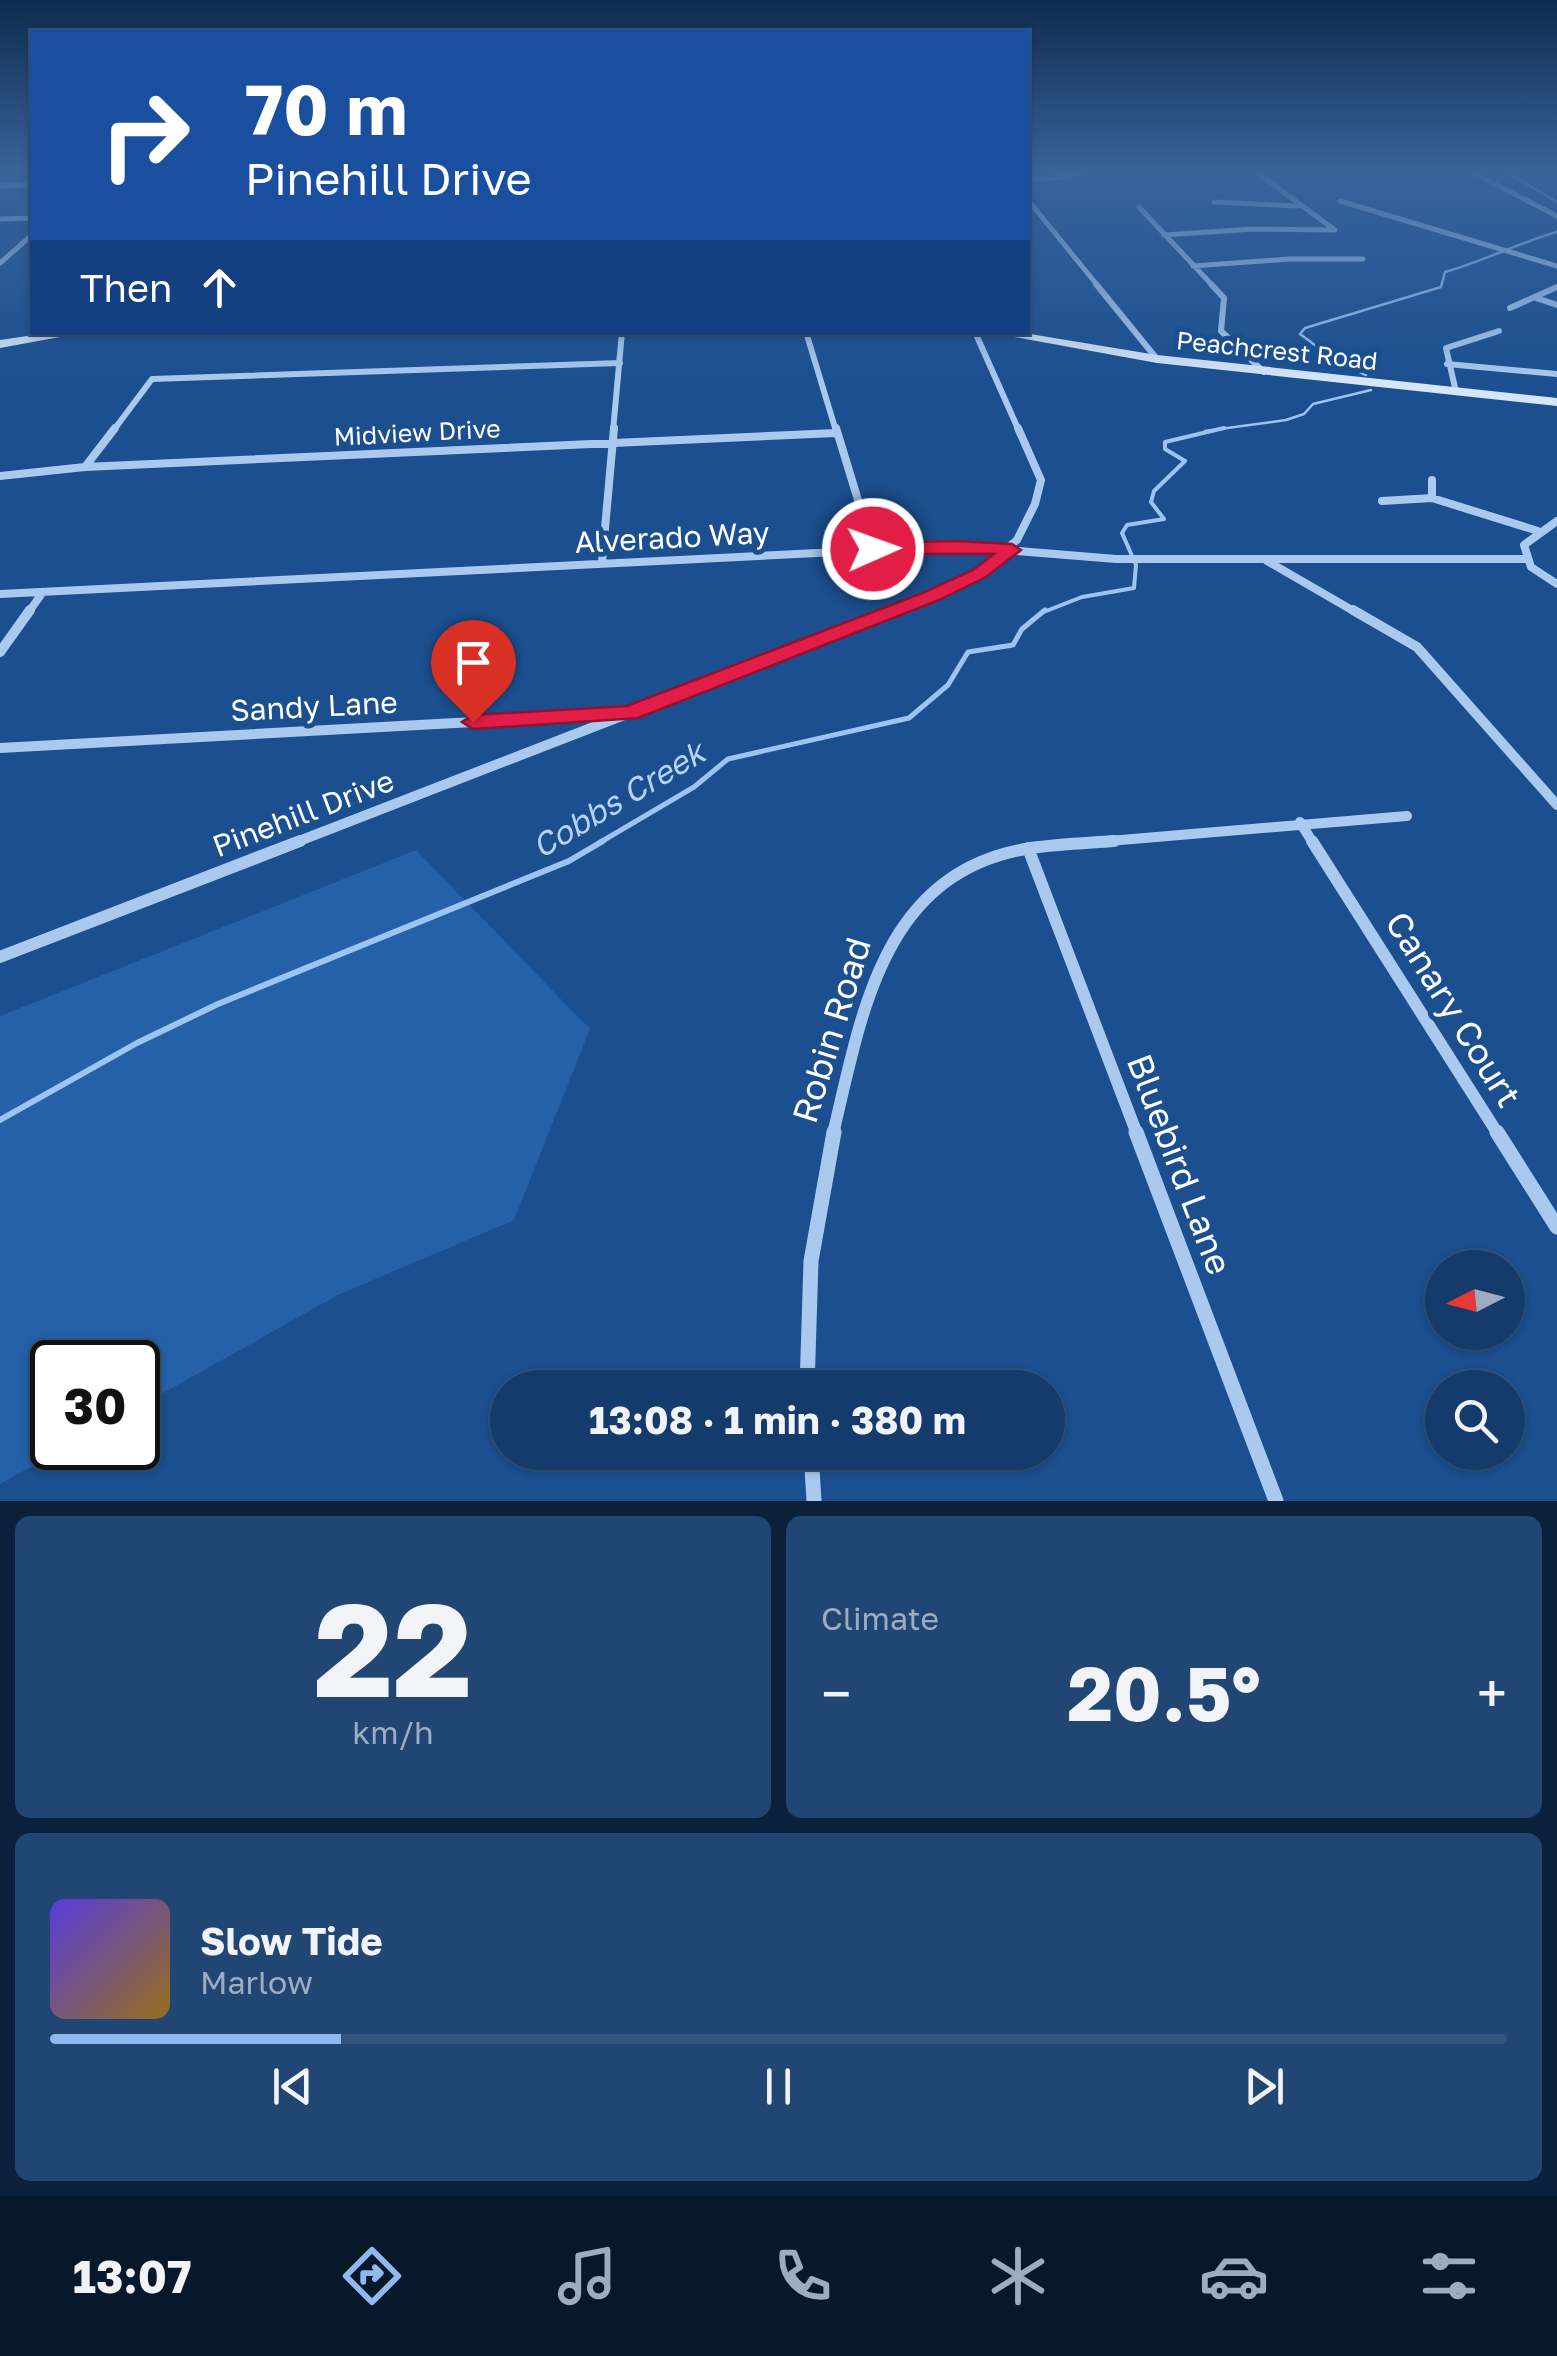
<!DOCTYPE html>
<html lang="en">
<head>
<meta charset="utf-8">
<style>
  :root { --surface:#143b6b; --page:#214673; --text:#f1f3f6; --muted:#9dadc1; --line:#33557e; --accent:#90b9f0 }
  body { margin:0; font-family:"Golos Text",sans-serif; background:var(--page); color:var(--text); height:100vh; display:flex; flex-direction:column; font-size:38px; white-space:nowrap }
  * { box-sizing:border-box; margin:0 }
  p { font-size:32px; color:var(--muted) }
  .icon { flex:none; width:55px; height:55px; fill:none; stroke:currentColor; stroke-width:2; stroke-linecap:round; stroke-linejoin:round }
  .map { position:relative; height:1501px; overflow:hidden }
  .details { display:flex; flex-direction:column; gap:15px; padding:15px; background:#0b203b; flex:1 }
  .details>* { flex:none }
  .hud { position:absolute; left:30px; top:30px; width:1000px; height:305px; border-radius:0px; box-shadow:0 2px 8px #0004,0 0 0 2px var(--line); background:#1a4fa0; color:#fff; overflow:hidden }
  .needle { width:65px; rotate:264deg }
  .buttons { position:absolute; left:1425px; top:1250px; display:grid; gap:20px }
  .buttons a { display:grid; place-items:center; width:100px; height:100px; border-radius:50%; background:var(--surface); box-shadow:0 2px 8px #0004,0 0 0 2px var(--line); font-size:50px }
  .speed { position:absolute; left:30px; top:1340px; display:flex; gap:20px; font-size:50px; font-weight:700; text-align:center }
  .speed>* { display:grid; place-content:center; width:130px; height:130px; border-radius:50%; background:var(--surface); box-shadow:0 2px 8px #0004,0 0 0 2px var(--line); line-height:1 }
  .speed .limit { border:5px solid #111; border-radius:15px; background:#fff; color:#111 }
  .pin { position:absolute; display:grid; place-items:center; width:85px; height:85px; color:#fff; margin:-102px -42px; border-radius:50% 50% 50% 0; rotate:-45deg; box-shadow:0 0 10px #0007 }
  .pin .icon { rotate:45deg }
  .me { position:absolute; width:110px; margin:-55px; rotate:88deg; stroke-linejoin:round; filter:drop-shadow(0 0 8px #0008) }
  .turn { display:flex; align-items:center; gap:35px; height:210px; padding:0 50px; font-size:45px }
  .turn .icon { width:130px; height:130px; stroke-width:2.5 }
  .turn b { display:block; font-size:70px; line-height:85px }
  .then { display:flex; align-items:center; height:95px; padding:0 50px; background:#0003; gap:20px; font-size:38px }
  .big { font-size:75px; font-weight:700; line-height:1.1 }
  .details .widget { flex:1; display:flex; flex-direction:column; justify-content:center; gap:15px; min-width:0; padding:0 35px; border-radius:15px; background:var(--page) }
  .details .dial { align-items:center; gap:0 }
  .dial b { font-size:130px; line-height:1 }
  .song { display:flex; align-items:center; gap:30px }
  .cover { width:120px; height:120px; border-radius:15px; background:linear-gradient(135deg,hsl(250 70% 55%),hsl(40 70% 35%)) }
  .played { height:10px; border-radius:5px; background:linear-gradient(90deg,var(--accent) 20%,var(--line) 20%) }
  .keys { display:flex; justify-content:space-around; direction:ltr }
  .heat { display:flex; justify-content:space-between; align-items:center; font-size:55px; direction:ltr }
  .details .tiles { flex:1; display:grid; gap:15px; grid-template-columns:1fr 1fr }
  .widget:last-child { grid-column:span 2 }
  .trip { position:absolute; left:490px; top:1370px; width:575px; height:100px; border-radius:50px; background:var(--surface); box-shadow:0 2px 8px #0004,0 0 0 2px var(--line); font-weight:700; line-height:100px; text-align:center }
  .tab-bar { display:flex; height:160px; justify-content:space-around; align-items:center; background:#08182b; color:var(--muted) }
  .tab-bar .icon { width:70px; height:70px }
  .tab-bar .selected { color:var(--accent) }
  .tab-bar b { font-size:45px; color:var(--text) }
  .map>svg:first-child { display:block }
  .green { fill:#2461a8 }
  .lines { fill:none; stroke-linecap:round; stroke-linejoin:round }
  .stream-far3 { stroke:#9cc4f0; stroke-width:2.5 }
  .stream-far2 { stroke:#9cc4f0; stroke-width:4 }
  .stream-far1 { stroke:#9cc4f0; stroke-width:5 }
  .stream { stroke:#9cc4f0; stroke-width:6 }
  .street-far5 { stroke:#a9c9ee; stroke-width:5 }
  .street-far4 { stroke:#a9c9ee; stroke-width:6 }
  .street-far3 { stroke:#a9c9ee; stroke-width:8 }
  .street-far2 { stroke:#a9c9ee; stroke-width:10 }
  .street-far1 { stroke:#a9c9ee; stroke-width:12 }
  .street { stroke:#a9c9ee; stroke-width:15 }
  .secondary { fill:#d6e6fa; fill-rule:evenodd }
  .route { fill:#e11d48; stroke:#92132f; stroke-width:2.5 }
  .labels { text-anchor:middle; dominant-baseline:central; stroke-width:10; stroke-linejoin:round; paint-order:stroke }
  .far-street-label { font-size:25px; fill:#fff; stroke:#1b4f8f }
  .street-label { font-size:30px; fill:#fff; stroke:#1b4f8f }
  .water-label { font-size:32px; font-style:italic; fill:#b5d3f5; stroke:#1b4f8f }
  .near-street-label { font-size:35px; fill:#fff; stroke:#1b4f8f }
</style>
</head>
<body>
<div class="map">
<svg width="1557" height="1501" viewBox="0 0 1557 1501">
  <rect width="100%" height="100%" fill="#1b4f8f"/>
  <path class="green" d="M 416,850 L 590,1029 L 514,1220 L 338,1295 L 138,1407 L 138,1362 L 52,1362 L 52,1448 L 65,1448 L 0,1484 L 0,1016 Z"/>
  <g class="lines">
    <path class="stream-far3" d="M 1505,171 L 1557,202
      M 1366,375 L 1339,363 L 1300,334 L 1305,328 L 1441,287 L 1445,272 C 1484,261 1518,243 1557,232
      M 1205,431 L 1286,420 L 1304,414 L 1313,404 L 1371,390"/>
    <path class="stream-far2" d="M 1041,613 L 1082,597 L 1134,588 L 1136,565 L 1122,533 L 1127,525 L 1164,519 L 1151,502 L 1154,491 L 1185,461 L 1165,449 L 1165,442 L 1224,428"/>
    <path class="stream-far1" d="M 599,843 L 694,787 L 728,759 L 909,718 L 948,685 L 968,652 L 1013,645 L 1022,629 L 1045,610"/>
    <path class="stream" d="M 0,1120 L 137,1043 L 218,1004 L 569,861 L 603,841"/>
    <path class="street-far5" d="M 1470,171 L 1557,216
      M 1064,175 L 1084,171
      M 1028,180 L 1064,177 L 1061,171
      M 0,186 L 32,185
      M 1028,200 L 1098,286
      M 1340,201 L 1557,266
      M 1214,202 L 1298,206
      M 1139,207 L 1213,286
      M 0,219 L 32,218
      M 1164,235 L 1253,229 L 1335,230 L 1255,171
      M 0,263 L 32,235
      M 1193,266 L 1289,259 L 1363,259"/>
    <path class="street-far4" d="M 1096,284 L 1157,359
      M 1211,284 L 1224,298 L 1221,331 L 1264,372
      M 1536,298 L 1557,305
      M 1510,308 L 1557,287
      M 806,332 L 836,431
      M 975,332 L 1019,431
      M 1447,364 L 1557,374
      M 1456,392 L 1446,348 L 1499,331
      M 113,431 L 152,379 L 620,363
      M 613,431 L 622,332"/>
    <path class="street-far3" d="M 836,428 L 873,549
      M 85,467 L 115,428
      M 0,476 L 85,467 L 836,433
      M 1432,480 L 1432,498 L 1538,531
      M 1382,501 L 1432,498
      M 1557,521 L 1524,545 L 1531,567 L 1557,584
      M 1267,561 L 1357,613
      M 602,562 L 614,428
      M 0,594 L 956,546 L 1116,559 L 1526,559
      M 28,613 L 43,592
      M 888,613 L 973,576 L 1017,540 L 1035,504 L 1041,480 L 1018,428"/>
    <path class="street-far2" d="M 1353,610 L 1417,647 L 1557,805
      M 0,652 L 30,610
      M 0,748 L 618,714
      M 1300,822 L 1313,843
      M 294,843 L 895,610
      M 1085,843 L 1407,816"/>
    <path class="street-far1" d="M 1312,841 L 1498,1134
      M 1028,848 L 1137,1134
      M 0,957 L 300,841
      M 833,1134 C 862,1013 882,871 1031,848 C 1058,844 1087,843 1114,841"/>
    <path class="street" d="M 1136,1132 L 1276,1501
      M 1497,1132 L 1557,1227
      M 807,1388 L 811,1261 L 834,1132
      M 811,1452 L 814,1501"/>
    <path class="secondary" d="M 54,332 L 87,332 L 0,348 L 0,340 Z
      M 987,332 L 1018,332 L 1157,355 L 1557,398 L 1557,406 L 1157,363 Z"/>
  </g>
  <linearGradient id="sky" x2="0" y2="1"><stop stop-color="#0f2b4f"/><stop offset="0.45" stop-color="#39639b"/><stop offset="1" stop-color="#39639b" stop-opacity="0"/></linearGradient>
  <rect width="1557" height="381" fill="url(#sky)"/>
  <path class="route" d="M 956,541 L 1012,544 L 1021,550 L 986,577 L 939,600 L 638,718 L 473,729 L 462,722 L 473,715 L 627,706 L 925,592 L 973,570 L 994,554 L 873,554 L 864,549 L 873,543 Z"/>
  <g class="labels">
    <g class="far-street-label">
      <text transform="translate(1277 350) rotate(6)">Peachcrest Road</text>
      <text transform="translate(417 432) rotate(-3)">Midview Drive</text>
    </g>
    <g class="street-label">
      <text transform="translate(672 537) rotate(-3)">Alverado Way</text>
      <text transform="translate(314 706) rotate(-3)">Sandy Lane</text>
      <text transform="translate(303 813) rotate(-21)">Pinehill Drive</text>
    </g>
    <g class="water-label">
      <text transform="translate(618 799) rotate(-31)">Cobbs Creek</text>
    </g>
    <g class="near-street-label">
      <text transform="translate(1454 1009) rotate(58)">Canary Court</text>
      <text transform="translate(831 1030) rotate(-73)">Robin Road</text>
      <text transform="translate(1180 1164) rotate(69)">Bluebird Lane</text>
    </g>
  </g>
</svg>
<div class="buttons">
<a><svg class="needle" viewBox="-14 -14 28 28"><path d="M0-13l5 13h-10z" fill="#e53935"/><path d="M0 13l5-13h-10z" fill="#9dadc1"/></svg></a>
<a><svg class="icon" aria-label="search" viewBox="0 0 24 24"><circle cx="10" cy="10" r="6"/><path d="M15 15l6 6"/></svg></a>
</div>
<div class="speed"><div class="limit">30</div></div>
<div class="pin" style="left:473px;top:722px;background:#d93025"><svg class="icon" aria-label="arrive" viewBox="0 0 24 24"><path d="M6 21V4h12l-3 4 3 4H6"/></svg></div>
<svg class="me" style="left:873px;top:549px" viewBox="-20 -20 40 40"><circle r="17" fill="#e11d48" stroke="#fff" stroke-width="3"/><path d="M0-11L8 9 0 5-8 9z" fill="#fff"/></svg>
<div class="trip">13:08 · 1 min · 380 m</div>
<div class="hud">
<div class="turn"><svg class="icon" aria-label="right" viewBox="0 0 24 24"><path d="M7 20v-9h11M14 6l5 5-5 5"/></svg><div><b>70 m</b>Pinehill Drive</div></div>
<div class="then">Then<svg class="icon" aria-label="ahead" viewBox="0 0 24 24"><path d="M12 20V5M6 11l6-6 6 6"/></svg></div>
</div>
</div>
<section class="details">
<div class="tiles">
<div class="widget dial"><b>22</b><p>km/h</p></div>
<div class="widget"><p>Climate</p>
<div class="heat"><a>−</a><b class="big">20.5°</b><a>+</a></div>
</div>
<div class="widget">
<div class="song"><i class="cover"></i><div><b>Slow Tide</b><p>Marlow</p></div></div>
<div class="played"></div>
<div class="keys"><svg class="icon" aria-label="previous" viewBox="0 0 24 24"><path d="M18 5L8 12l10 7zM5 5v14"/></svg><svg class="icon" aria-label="pause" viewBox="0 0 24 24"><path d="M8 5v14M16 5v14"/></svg><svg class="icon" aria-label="next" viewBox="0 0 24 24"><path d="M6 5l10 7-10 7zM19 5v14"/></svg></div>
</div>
</div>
</section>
<nav class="tab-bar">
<b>13:07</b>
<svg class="icon selected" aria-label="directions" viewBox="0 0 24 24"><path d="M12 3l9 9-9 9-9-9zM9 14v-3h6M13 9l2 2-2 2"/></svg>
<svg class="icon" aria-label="music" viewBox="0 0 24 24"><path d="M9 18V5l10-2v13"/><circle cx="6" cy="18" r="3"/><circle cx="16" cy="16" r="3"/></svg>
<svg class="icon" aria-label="phone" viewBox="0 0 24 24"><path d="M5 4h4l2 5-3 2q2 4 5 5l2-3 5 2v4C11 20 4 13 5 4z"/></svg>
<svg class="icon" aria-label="climate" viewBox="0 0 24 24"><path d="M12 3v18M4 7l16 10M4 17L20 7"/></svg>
<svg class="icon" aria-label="car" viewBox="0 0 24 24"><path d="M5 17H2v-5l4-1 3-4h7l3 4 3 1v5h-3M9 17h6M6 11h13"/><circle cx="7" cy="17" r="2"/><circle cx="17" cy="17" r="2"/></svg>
<svg class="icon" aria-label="filters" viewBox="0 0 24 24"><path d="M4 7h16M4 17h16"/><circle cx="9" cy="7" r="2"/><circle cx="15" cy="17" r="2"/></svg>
</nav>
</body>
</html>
